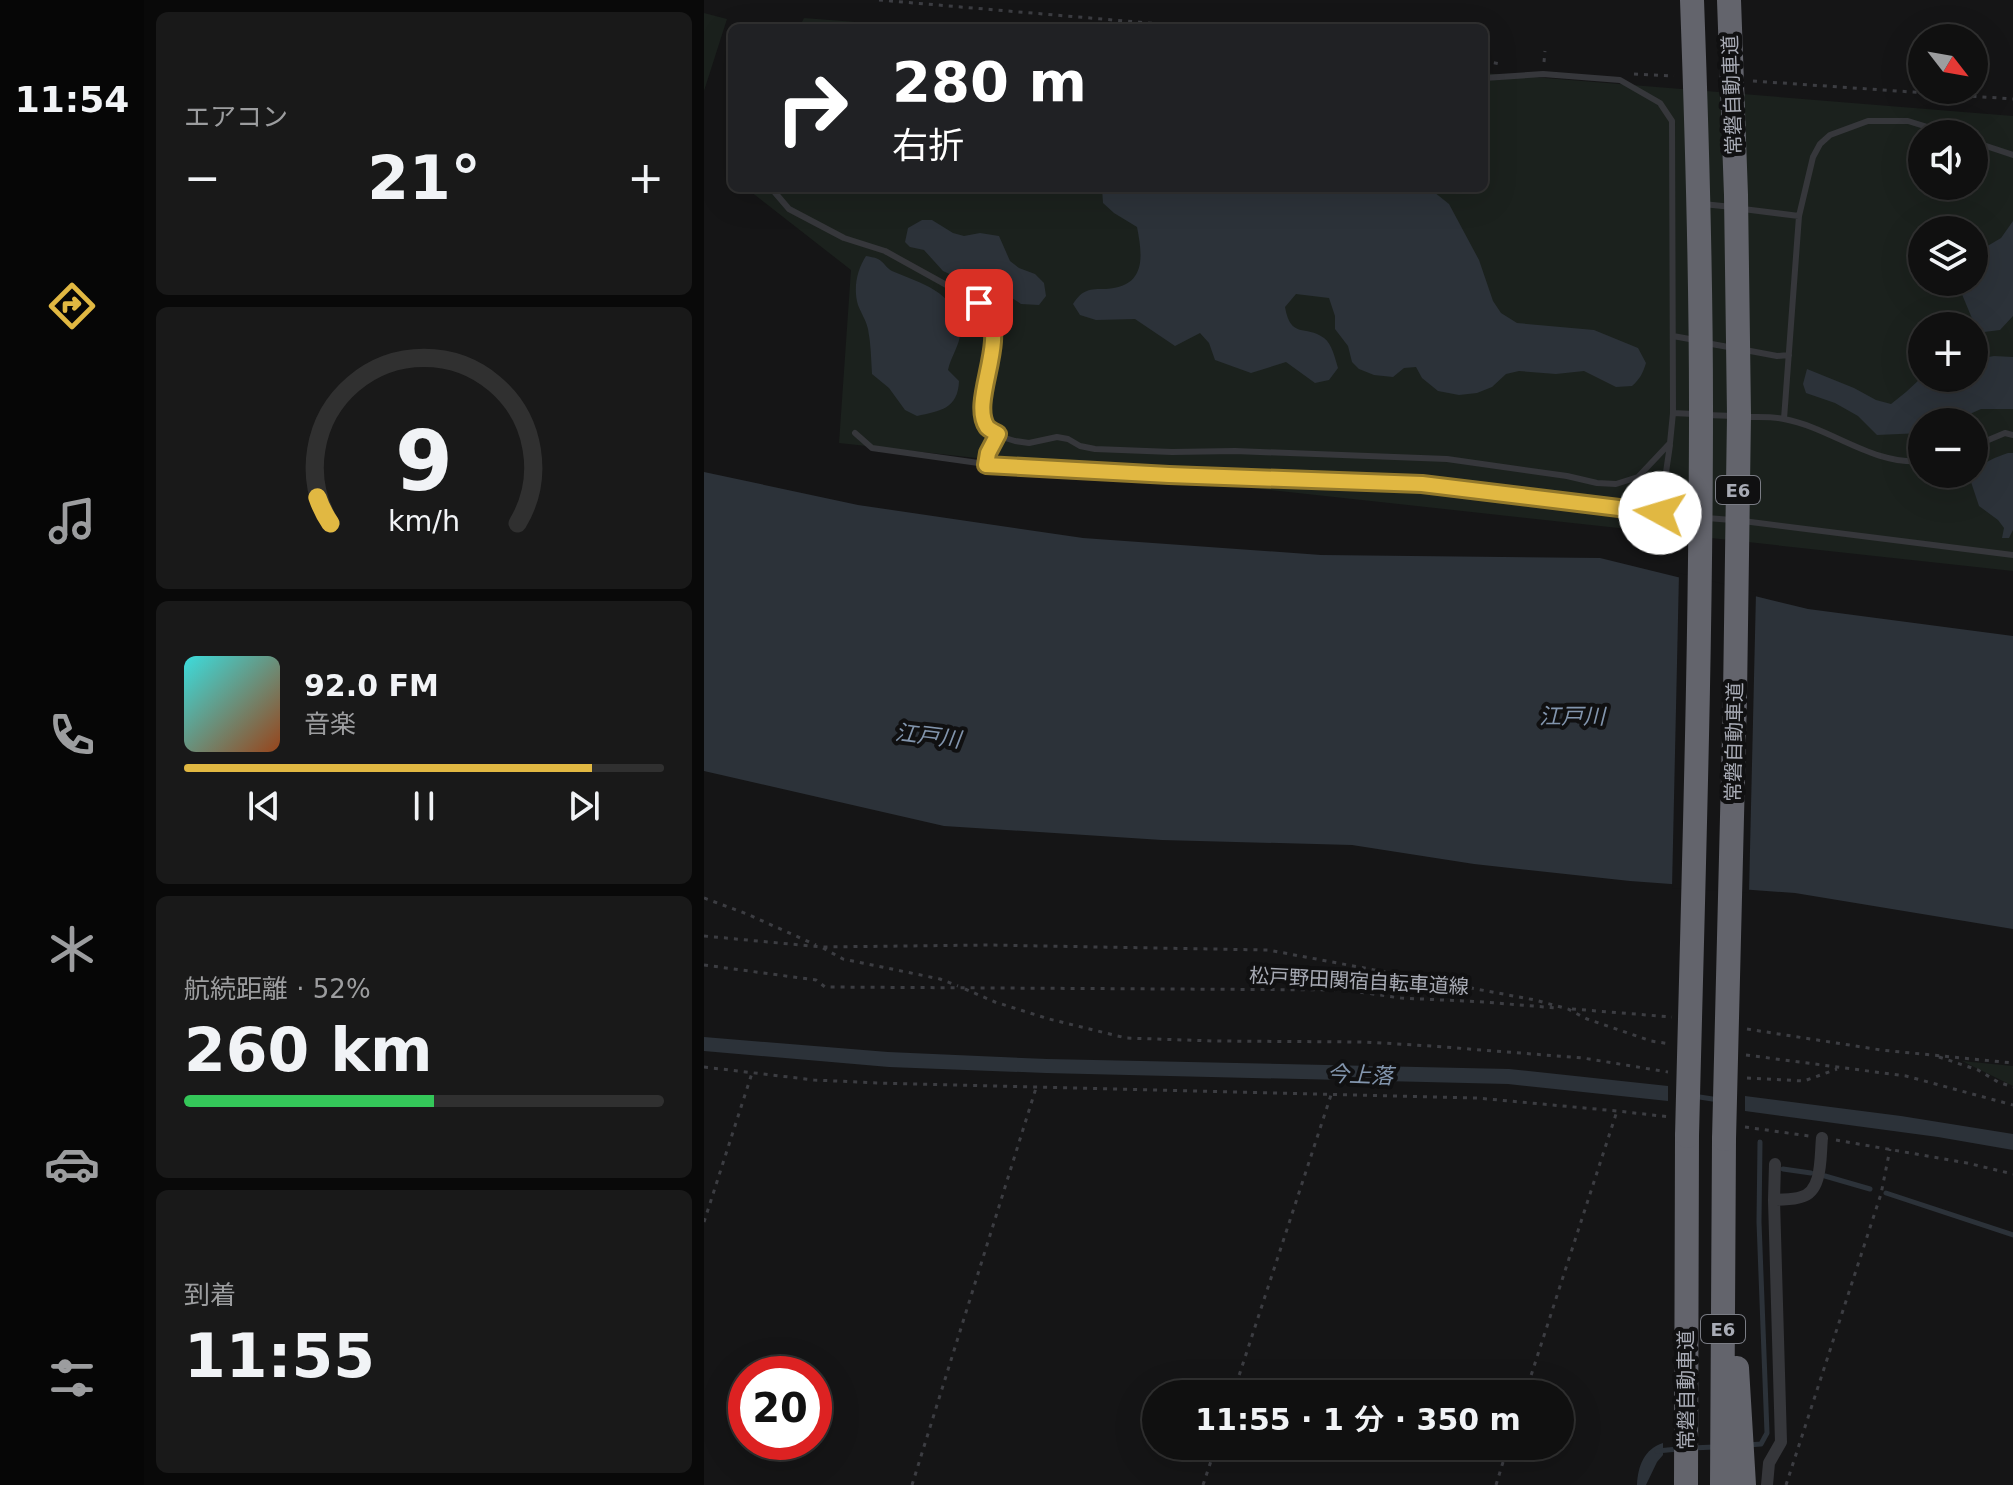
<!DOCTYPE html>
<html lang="ja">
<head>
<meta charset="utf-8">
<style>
  :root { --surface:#101010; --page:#191919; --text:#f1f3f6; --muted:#9c9d9f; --line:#303030; --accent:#e1b842 }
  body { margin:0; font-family:"DejaVu Sans","Noto Sans JP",sans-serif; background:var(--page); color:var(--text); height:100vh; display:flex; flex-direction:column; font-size:30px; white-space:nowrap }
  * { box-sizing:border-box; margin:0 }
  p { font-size:26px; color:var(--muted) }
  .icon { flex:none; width:44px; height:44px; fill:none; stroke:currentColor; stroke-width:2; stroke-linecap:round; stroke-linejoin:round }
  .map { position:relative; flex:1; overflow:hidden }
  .drawer { display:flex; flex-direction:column; gap:12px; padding:12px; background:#090909; width:560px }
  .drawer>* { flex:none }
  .banner { position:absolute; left:24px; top:24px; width:760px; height:168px; border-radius:12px; box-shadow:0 8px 32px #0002,0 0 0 2px var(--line); background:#202124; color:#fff; overflow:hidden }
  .needle { width:52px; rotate:121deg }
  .fabs { position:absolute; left:1204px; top:24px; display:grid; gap:16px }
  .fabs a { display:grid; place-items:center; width:80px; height:80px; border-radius:50%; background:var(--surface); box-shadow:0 8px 32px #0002,0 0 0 2px var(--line); font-size:40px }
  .speed { position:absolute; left:24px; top:1356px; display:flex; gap:16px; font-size:40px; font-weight:700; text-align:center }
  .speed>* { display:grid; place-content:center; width:104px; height:104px; border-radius:50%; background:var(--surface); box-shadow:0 8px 32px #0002,0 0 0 2px var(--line); line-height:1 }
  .speed .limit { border:12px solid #d22; background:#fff; color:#111 }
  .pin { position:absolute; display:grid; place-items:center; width:68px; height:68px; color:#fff; margin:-34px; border-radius:16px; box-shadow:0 4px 12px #0006 }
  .me { position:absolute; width:88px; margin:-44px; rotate:276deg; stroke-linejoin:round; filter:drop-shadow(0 0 6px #0008) }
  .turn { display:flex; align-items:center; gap:28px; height:168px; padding:0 32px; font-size:36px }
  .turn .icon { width:104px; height:104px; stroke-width:2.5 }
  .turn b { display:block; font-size:56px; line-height:68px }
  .big { font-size:60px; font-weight:600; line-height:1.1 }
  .drawer .card { flex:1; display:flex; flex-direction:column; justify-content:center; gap:12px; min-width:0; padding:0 28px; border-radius:12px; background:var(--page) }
  .drawer .dial { align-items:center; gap:0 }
  .dial svg { height:208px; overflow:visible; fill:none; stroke:var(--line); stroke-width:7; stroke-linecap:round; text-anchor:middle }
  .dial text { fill:var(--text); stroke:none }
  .song { display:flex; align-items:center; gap:24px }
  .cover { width:96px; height:96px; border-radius:12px; background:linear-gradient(135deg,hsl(180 70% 55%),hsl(20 70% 35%)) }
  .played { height:8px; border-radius:4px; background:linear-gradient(90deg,var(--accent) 85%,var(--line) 85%) }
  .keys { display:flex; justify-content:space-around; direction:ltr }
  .heat { display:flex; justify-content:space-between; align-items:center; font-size:44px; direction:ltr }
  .charge { height:12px; border-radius:6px; background:linear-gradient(90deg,#34c759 52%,var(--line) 0) }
  .trip { position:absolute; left:438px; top:1380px; width:432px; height:80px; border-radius:40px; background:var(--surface); box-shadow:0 8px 32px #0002,0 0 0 2px var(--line); font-weight:600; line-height:80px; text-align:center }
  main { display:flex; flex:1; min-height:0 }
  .tab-bar { display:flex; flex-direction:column; width:144px; justify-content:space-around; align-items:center; background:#060606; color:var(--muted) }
  .tab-bar .icon { width:56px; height:56px }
  .tab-bar .selected { color:var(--accent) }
  .tab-bar b { font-size:36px; color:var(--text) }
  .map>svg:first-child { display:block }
  .green { fill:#1b211d; fill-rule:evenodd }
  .water { fill:#2c3239 }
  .pier { fill:#151516 }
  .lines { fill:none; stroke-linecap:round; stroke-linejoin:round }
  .stream { stroke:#2c3239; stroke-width:5 }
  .path { stroke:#3c3d42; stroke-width:3; stroke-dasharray:4 6; stroke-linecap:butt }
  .service { stroke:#36373b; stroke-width:6 }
  .minor { stroke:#36373b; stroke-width:12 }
  .motorway { stroke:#63646c; stroke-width:24 }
  .motorway-bridge { stroke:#63646c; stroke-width:24 }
  .route-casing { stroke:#92782b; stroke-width:20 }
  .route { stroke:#e1b842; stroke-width:14 }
  .labels { text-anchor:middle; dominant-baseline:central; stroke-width:8; stroke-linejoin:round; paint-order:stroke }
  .shield { fill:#101011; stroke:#7a7c84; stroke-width:2 }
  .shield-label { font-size:18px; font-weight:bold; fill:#a8abb5 }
  .street-label { font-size:20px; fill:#a8abb5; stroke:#101011 }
  .water-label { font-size:22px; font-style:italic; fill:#8295ad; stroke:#101011 }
</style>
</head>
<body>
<main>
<nav class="tab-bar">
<b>11:54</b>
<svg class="icon selected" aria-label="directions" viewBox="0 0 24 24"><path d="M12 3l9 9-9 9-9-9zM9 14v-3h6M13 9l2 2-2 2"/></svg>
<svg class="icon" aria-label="music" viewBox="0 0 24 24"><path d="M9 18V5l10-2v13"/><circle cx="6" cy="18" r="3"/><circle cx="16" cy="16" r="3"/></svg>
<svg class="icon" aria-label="phone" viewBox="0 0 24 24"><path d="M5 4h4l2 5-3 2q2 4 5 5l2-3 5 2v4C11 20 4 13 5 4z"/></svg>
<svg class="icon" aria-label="climate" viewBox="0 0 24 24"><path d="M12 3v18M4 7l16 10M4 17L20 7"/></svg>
<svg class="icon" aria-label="car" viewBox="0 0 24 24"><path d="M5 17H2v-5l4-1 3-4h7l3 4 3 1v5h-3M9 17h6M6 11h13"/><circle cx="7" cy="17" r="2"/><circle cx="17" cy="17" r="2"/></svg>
<svg class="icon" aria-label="filters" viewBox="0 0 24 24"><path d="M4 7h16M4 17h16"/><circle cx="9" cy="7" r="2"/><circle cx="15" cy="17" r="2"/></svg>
</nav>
<section class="drawer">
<div class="card"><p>エアコン</p>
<div class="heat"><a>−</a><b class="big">21°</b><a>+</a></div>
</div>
<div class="card dial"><svg viewBox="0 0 100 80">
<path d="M14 69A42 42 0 1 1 86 69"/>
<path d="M14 69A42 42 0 0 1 9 59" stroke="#e1b842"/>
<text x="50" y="56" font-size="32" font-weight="700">9</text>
<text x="50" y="72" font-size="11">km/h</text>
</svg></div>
<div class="card">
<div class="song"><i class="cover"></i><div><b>92.0 FM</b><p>音楽</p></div></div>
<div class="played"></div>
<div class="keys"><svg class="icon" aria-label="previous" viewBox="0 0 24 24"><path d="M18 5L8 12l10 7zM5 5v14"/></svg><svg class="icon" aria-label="pause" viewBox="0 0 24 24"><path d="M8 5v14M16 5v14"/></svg><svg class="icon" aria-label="next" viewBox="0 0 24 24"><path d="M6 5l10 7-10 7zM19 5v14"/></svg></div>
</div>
<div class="card"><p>航続距離 · 52%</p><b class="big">260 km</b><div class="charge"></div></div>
<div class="card"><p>到着</p><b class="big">11:55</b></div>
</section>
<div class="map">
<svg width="1309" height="1485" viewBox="0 0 1309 1485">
  <rect width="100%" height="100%" fill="#151516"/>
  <path class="green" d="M 0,13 L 23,19 L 0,91 Z
    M 100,18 L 228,28 L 95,28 Z
    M 780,73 L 1309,116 L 1309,571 L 135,443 L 147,270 L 42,188 L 780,188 ZM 1218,134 L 1270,134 L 1270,186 L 1218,186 ZM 1218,230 L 1270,230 L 1270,282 L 1218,282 ZM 1218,326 L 1270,326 L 1270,378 L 1218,378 ZM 1218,422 L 1270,422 L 1270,474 L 1218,474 Z
    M 1258,1061 L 1309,1066 L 1309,1086 Z"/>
  <path class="water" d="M 398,188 L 725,188 L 745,204 L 775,260 L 789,301 L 797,313 L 813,323 L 890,330 L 934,348 L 942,363 C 939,373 936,379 928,386 L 912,387 L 880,371 L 852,374 L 815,371 L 802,374 L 788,387 L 773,393 L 755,395 L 734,391 L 718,378 L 712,367 L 700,368 L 689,377 L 670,375 L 655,369 L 648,362 L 644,346 L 631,329 L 631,316 L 625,298 L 592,294 L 581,307 C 587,340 601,324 620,338 C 628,344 631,358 634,368 L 625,380 L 611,383 L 582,362 L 547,373 L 511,360 L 505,343 L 496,333 L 471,346 L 431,319 L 392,320 L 376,315 L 369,304 C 379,289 385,289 402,289 C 442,287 439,257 433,227 L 410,213 L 399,203 Z
    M 218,220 L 228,220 L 249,233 L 260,236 L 276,233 L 295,236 L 306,261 L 315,268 L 331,274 L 340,283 L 342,296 L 335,305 L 317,304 L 289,285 L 275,282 L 263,282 L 239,271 L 220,250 L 206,247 L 201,242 L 204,228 Z
    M 1309,221 L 1309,316 L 1296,330 L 1280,332 L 1272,328 L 1257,292 L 1255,282 L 1270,282 L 1270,254 L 1297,238 Z
    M 162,256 C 166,257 170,257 174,259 C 180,262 182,268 188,271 C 217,284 250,290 256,328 C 258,343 247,355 244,370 L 255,381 C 254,409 236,411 213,416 L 201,410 L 185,388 L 168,374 C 167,359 167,344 164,329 C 162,320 157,313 154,305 C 149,288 153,270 162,256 Z
    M 1290,356 L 1309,357 L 1309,409 L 1277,409 L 1248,422 L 1218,422 L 1218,433 L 1173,435 L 1154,416 L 1131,403 L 1102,393 L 1099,384 L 1103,369 L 1150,388 L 1172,400 L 1187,404 L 1202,392 L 1216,379 L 1270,378 L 1270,360 Z
    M 1304,453 L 1309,453 L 1309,530 L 1305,538 L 1298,538 L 1300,528 L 1294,520 L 1275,506 L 1267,482 C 1277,463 1284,460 1304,453 Z
    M 0,472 L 154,505 L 379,538 L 617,555 L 896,558 L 1104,609 L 1309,636 L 1309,929 L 1091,893 L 926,881 L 770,864 L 648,845 L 458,840 L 240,826 L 0,771 Z
    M 0,1037 L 184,1052 L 343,1059 L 805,1069 L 964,1086 L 964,1101 L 804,1084 L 342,1073 L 185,1067 L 0,1051 Z
    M 1041,1096 L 1197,1116 L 1309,1134 L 1309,1150 L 1234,1137 L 1041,1111 Z
    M 959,1443 L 959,1455 L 953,1462 L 942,1485 L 933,1485 C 934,1466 940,1449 959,1443 Z"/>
  <path class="pier" d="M 975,573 L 1052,592 L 1045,893 L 968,888 Z"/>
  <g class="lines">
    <path class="stream" d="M 989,1096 L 1015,1100
      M 1079,1169 L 1107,1173
      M 1121,1176 L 1166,1189
      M 1182,1193 L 1309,1235
      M 1044,1445 L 1057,1444 L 1063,1433 L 1055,1222 L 1056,1142
      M 988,1448 L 1010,1447
      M 953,1451 L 974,1449"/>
    <path class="path" d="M 175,0 L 503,28
      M 780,61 L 796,64
      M 840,62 L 841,51
      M 930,74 L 970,76
      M 1049,81 L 1309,99
      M 0,898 L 43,914 L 112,945
      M 0,936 L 118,947 L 284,945 L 564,950 L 831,1000 L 864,1009 L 883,1019 L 947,1041 L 967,1044
      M 119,948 L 139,959 L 236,979 L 254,986
      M 0,965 L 112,980 L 121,987 L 641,990 L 697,998 L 780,1002 L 853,1008
      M 261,989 L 291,1002 L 345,1019 L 422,1038 L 510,1041 L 661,1042 L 727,1046 L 879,1058 L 964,1072
      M 868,1009 L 968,1017
      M 1043,1029 L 1177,1050 L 1309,1063
      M 1042,1055 L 1202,1076 L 1309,1105
      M 1235,1057 L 1274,1070 L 1294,1082 L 1309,1087
      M 0,1067 L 110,1080 L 174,1083 L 773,1098 L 913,1111 L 966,1117
      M 1043,1078 L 1100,1081 L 1133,1069
      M 1041,1127 L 1105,1136
      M 1132,1140 L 1263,1163 L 1309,1174
      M 0,1222 L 48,1073
      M 529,1394 L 627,1095
      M 821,1394 L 913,1111
      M 208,1485 L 332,1088
      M 499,1485 L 512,1446
      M 792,1485 L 804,1446
      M 1082,1485 L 1177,1194 L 1186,1149"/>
    <path class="service" d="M 1270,142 L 1309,155
      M 67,188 L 85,209 L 140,238 L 181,251 L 275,303 L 284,312 L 288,327 L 289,347 L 278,409 L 283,427 L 298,437 L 311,441 L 325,443 L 353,437 L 364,439 L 376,446 L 391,449 L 468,452 L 531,451 L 743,459 L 863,476 L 893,483 L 912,484 L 934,477 L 966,443 L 969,413 L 968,121 L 956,103 L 916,80 L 839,74 L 780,78
      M 999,204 L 1028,207
      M 1039,209 L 1095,216
      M 969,336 L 991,340
      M 1002,343 L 1030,348
      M 1041,350 L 1073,356 L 1085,355
      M 969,413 L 990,414
      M 1002,415 L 1030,416
      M 1041,417 C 1054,417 1067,416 1080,419 C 1128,428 1167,465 1218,461
      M 1080,419 L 1095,216 L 1109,157 L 1116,144 L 1126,135 L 1164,121 L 1204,121 L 1246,134
      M 151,433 L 168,448 L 310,468 L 718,484 L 956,513
      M 966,445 L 956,513 L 992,516
      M 1270,446 L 1301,433 L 1309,435
      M 282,465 L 284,453 L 294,434
      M 1003,518 L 1028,520
      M 1039,521 L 1309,555"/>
    <path class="minor" d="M 1070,1200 L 1071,1164
      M 1063,1485 L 1065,1463 L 1077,1442 L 1070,1200 C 1079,1199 1089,1200 1097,1197 C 1119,1192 1116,1156 1118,1138"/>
    <path class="motorway" d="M 1033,1368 L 1040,1485
      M 982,1485 L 983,1136
      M 1018,1485 L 1020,1139"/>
    <path class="motorway-bridge" d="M 983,1136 C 989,893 997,649 997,405 C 997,270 993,135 988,0
      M 1020,1139 L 1031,696 L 1035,415 L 1032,195 L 1025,0"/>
  </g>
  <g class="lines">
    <g class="route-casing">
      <path id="route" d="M 275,303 C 276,304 283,311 284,312 C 302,345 266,402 283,427 C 286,430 290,432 294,434 L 284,453 L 282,465 L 465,475 L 718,484 L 956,513"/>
    </g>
    <use href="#route" class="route"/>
  </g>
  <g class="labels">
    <g class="shield">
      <rect x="1012" y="476" width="44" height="28" rx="6"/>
      <rect x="997" y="1315" width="44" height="28" rx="6"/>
    </g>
    <g class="shield-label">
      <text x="1034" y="490">E6</text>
      <text x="1019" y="1329">E6</text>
    </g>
    <g class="street-label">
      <text transform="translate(1028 95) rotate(-92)">常磐自動車道</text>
      <text transform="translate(1030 742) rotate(-89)">常磐自動車道</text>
      <text transform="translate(655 981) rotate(3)">松戸野田関宿自転車道線</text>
      <text transform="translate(982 1390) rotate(-90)">常磐自動車道</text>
    </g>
    <g class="water-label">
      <text x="868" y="716">江戸川</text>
      <text transform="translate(224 736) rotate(7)">江戸川</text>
      <text transform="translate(656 1075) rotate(2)">今上落</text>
    </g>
  </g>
</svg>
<div class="fabs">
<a><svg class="needle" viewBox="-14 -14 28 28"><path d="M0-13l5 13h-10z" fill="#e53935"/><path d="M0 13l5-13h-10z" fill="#9c9d9f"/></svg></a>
<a><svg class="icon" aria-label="sound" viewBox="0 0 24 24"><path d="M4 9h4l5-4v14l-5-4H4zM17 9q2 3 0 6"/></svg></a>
<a><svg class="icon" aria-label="layers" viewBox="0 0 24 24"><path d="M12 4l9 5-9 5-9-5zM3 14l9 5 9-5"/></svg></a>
<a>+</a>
<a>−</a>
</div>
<div class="speed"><div class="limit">20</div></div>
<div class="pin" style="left:275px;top:303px;background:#d93025"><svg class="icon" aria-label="arrive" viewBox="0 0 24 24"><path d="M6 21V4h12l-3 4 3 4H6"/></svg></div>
<svg class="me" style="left:956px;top:513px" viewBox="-20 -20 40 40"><circle r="19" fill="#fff"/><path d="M0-13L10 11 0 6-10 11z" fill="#e1b842"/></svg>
<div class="trip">11:55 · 1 分 · 350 m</div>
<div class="banner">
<div class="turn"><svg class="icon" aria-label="right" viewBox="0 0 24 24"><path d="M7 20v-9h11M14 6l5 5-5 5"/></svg><div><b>280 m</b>右折</div></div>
</div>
</div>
</main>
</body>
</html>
